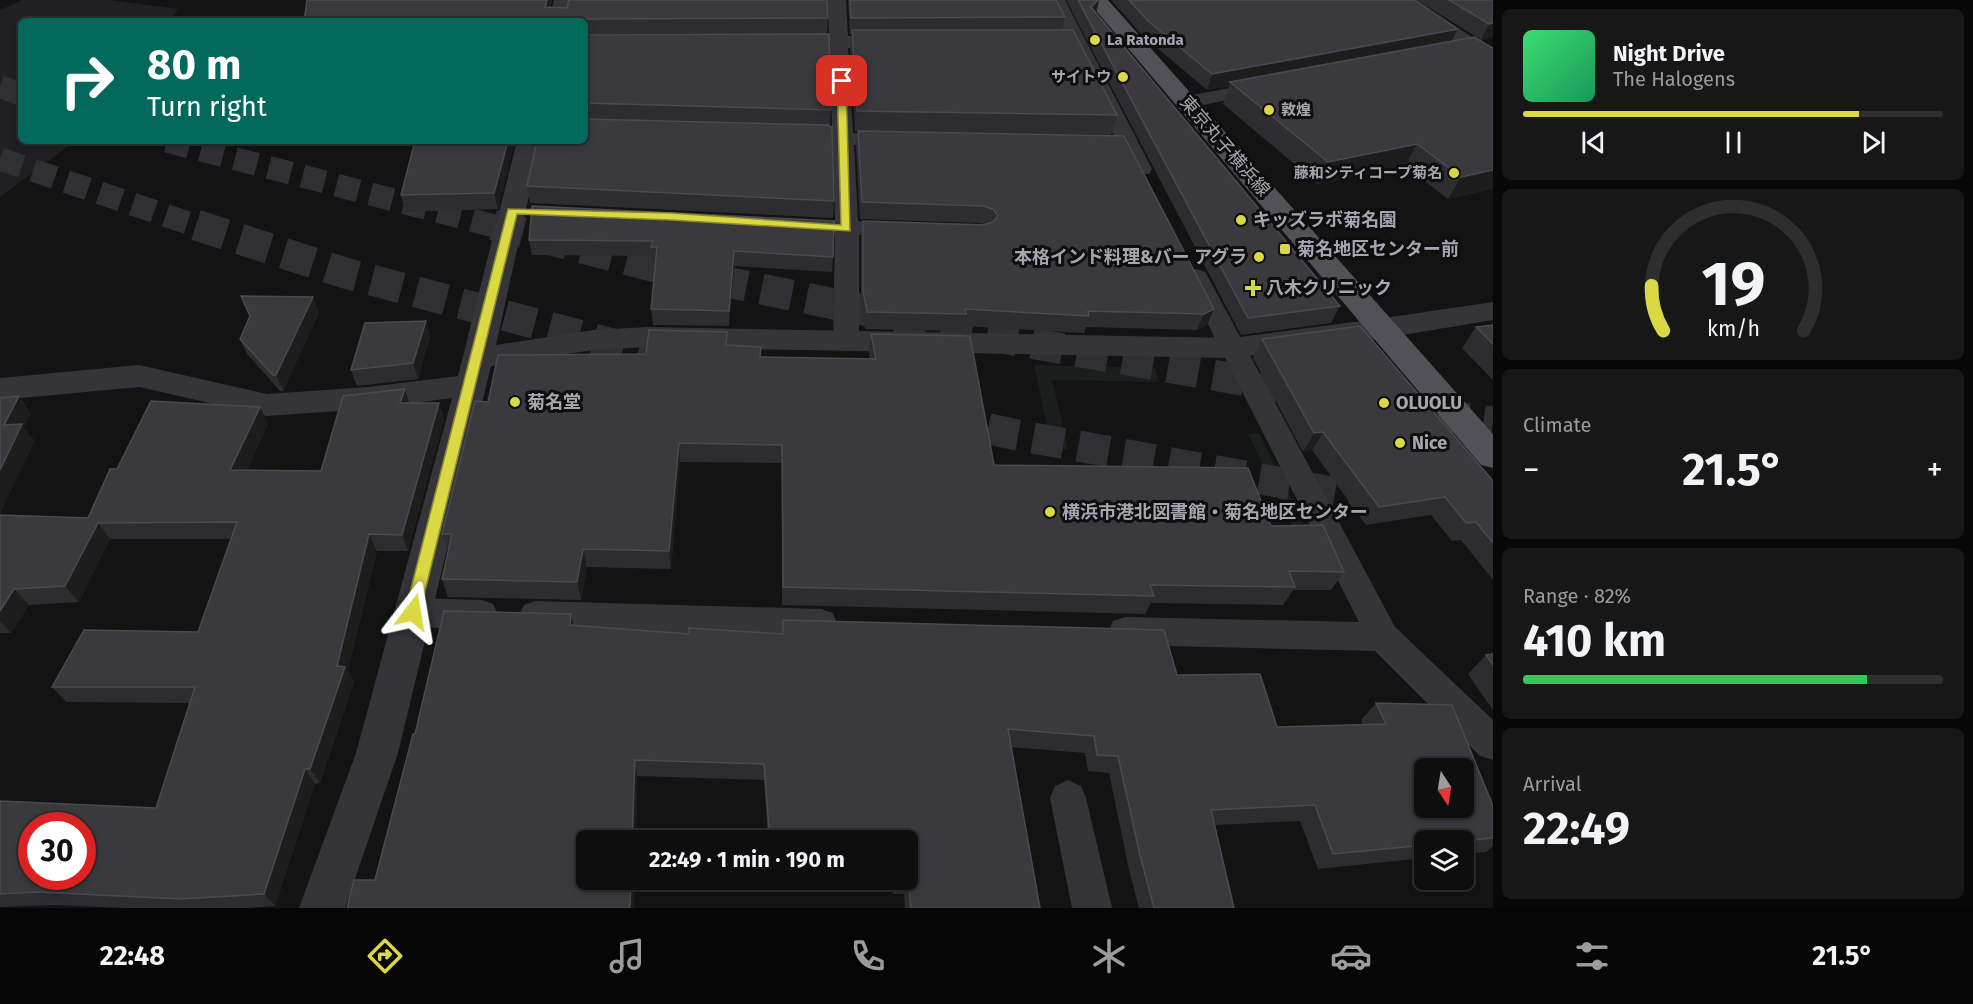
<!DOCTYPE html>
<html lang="en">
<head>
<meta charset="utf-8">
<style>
  :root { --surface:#0e0e0f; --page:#171718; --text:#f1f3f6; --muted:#9b9c9e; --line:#2e2e2f; --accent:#dad844 }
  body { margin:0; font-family:"Fira Sans","Noto Sans JP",sans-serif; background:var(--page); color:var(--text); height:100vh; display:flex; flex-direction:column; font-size:22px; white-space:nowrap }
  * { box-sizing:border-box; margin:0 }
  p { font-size:20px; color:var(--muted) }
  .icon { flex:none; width:33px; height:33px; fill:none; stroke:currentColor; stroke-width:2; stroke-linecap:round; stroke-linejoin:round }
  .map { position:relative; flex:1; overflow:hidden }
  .panel { display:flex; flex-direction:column; gap:9px; padding:9px; background:#080808; width:480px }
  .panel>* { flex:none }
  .banner { position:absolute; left:18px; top:18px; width:570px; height:126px; border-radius:9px; box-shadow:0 3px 9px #0003,0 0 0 2px var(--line); background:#00695c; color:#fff; overflow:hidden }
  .needle { width:39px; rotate:168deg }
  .buttons { position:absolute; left:1414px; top:758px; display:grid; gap:12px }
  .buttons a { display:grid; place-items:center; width:60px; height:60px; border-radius:9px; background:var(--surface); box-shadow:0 3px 9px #0003,0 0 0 2px var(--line); font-size:30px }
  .speed { position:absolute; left:18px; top:812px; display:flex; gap:12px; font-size:30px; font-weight:700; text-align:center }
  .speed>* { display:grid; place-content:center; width:78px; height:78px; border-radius:50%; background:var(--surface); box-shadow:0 3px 9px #0003,0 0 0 2px var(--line); line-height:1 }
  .speed .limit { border:9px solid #d22; background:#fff; color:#111 }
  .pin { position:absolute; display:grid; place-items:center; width:51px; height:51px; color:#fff; margin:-26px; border-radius:12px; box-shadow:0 3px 9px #0006 }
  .me { position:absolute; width:66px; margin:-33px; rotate:14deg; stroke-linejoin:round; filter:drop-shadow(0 0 4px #0008) }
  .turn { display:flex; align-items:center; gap:21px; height:126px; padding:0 30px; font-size:27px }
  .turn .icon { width:78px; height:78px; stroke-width:2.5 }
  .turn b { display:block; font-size:42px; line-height:51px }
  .big { font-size:45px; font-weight:700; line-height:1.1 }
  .panel .tile { flex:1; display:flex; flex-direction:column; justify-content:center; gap:9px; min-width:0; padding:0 21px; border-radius:9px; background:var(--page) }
  .panel .dial { align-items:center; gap:0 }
  .dial svg { height:156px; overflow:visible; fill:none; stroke:var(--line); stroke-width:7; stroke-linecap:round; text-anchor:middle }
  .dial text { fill:var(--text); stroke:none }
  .song { display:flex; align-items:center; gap:18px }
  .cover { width:72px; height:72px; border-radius:9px; background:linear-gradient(135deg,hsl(140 70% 55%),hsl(150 70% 35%)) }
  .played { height:6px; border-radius:3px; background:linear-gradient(90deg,var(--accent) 80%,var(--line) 80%) }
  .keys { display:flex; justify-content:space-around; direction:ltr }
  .heat { display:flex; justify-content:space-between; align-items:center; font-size:33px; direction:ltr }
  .charge { height:9px; border-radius:4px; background:linear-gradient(90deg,#34c759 82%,var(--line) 0) }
  .trip { position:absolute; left:576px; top:830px; width:342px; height:60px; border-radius:9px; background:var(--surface); box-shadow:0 3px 9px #0003,0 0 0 2px var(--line); font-weight:700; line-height:60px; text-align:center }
  .menu { display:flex; height:96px; justify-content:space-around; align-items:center; background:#060606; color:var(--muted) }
  .menu .icon { width:42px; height:42px }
  .menu .selected { color:var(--accent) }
  .menu b { font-size:27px; color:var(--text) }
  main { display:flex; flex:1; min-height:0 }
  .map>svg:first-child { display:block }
  .built { fill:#201f21 }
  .green { fill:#1a1e1c }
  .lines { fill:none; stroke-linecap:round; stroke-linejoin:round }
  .motorway-tunnel-far1 { stroke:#303034; stroke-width:23; stroke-dasharray:23 12; stroke-linecap:butt }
  .motorway-tunnel { stroke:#303034; stroke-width:31; stroke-dasharray:31 15; stroke-linecap:butt }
  .service { fill:#353439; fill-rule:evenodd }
  .minor { fill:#353439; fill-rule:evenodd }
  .tertiary { fill:#353439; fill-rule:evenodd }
  .primary { fill:#515157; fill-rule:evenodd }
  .wall { fill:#2d2c2f }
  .shaded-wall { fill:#1d1d1e }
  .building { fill:#3a393d; stroke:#4b4a50; stroke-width:1.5; fill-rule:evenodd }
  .route { fill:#dad844; stroke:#8e8c2c; stroke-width:1.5 }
  .poi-dot { fill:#dad844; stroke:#0e0e0f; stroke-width:2 }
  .labels { text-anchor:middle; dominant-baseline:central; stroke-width:6; stroke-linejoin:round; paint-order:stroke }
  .far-poi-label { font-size:15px; font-weight:bold; fill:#a6a6b3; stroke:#0e0e0f; text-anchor:start }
  .street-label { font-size:18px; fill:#a6a6b3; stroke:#0e0e0f }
  .poi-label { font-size:18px; font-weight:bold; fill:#a6a6b3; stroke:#0e0e0f; text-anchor:start }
</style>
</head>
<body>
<main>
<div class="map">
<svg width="1493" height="908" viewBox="0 0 1493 908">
  <rect width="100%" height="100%" fill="#131314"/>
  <path class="built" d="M 23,0 L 110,0 L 178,9 L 170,21 L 21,21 L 21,141 L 75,141 L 0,197 L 0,10 Z"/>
  <path class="green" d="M 1034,365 L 1155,368 L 1159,382 L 1052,380 L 1068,449 L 1052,449 Z
    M 1259,433 L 1308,532 L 1295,532 L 1248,434 Z"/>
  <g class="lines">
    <path class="motorway-tunnel-far1" d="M 0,87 L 21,94
      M 167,141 L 498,227
      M 0,159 L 200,227"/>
    <path class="motorway-tunnel" d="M 196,225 L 345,273 L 688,364
      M 493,225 L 663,269 L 996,337 L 1281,387
      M 1438,415 L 1493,422
      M 943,419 L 1017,435 L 1388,502"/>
    <path class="service" d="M 828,0 L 846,0 L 848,36 L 889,36 L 898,42 L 889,48 L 848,48 L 853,133 L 902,135 L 905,139 L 902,143 L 854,145 L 858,221 L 908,225 L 912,230 L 908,235 L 859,235 L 859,341 L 855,347 L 846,350 L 837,347 L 833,341 L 835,234 L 788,230 L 785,225 L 788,220 L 835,220 L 833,142 C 818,136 800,140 785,136 L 782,132 L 785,128 L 832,128 L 830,48 L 791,48 L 782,42 L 791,36 L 829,36 Z
      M 1047,0 L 1065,0 L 1152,169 L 1149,174 L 1133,174 L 1130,169 Z
      M 1262,82 L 1272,88 L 1269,92 L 1187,108 L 1180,106 L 1177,102 L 1180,98 L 1187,96 Z
      M 1196,269 L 1205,272 L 1208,277 L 1395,627 L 1493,720 L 1493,760 L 1480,756 L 1375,651 L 1125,645 L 1113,641 L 1109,631 L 1113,621 L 1125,617 L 1359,622 L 1184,277 L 1187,272 Z
      M 413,598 L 482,600 L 493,604 L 498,614 L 493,624 C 472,631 423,629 402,622 L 397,612 L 402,602 Z
      M 535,601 L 821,609 L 833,613 L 837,623 L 833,633 L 821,637 L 535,629 L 524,625 L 519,615 L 524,605 Z
      M 1068,780 L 1081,786 L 1086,798 L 1112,908 L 1072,908 L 1050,798 L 1055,786 Z"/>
    <path class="minor" d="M 554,0 L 574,0 L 569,21 L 549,21 Z
      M 1389,0 L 1413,0 L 1493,50 L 1493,67 L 1485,65 Z
      M 517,141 L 541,141 L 496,345 L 593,330 L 648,327 L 1232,338 L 1384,318 L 1394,321 L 1399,328 L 1394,335 L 1384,338 L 1232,358 L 648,347 L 593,350 L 491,366 L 398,753 L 345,908 L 299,908 L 356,753 L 452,398 L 368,409 L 267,416 L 139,387 L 0,400 L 0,378 L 139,365 L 267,394 L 368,387 L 458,376 Z"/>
    <path class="tertiary" d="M 1493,302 L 1493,320 L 1384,338 L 1374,335 L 1369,328 L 1374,321 L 1384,318 Z"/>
    <path class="primary" d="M 1087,0 L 1108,0 L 1493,434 L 1493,468 L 1481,465 Z"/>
  </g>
  <path class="wall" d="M 552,0 L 550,7 L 828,18 L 827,34 L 585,34 L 585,21 L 304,21 Z
    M 848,0 L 1056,0 L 1065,17 L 1062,30 L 1117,115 L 1111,135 L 855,131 L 850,49 L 852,34 L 850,34 Z
    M 1066,0 L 1099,0 L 1096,13 L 1340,306 L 1331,323 L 1241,335 Z
    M 1111,0 L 1415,0 L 1452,41 L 1493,48 L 1493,189 L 1448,199 L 1405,166 L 1318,184 L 1223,104 L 1229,86 L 1207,90 L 1143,36 Z
    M 1417,0 L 1493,0 L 1493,37 L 1481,40 Z
    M 585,35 L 831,110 L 830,126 L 828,126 L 834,201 L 833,218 L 530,203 L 527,186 L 585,119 Z
    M 858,131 L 1214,309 L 1207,325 L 1197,330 L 1086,327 L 1084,333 L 963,326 L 962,331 L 865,329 L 861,308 L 861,237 L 863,221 L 985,224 L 980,223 L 860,219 L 856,147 Z
    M 415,141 L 515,141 L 498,209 L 405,212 L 401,195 Z
    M 532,206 L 833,257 L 832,272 L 734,266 L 729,326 L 653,325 L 651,309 L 656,262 L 652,262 L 652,256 L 532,255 L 529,240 Z
    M 319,313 L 283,391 L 280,391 L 247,354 L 240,339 Z
    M 426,321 L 430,337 L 418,379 L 357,386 L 351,370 Z
    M 1493,325 L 1493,380 L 1462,348 L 1476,327 Z
    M 871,334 L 994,465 L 1271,526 L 1344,572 L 1331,590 L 1293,590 L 1283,605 L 1151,603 L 1145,614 L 782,605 L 782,463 L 680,462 L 671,569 L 587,567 L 581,600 L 448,597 L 442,579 L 448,550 L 442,534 L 488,402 L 646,354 L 728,345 L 761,357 L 870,359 L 869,353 Z
    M 1262,339 L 1493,481 L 1493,580 L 1461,540 L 1452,541 L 1431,515 L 1366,525 L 1312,450 L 1303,452 L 1253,358 Z
    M 405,389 L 409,403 L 439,403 L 444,420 L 408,551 L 377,551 L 348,671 L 354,682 L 320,783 L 315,784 L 275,906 L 249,908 L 125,908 L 55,905 L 0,907 L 0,801 L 156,808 L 190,703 L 66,702 L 52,687 L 198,632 L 231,539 L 110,539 L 79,602 L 29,605 L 11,633 L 0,633 L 0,515 L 88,518 L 117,469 L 268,424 L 247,470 L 321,471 Z
    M 783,620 L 1177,675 L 1277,727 L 1363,725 L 1361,720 L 1376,703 L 1493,806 L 1493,846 L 1486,852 L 1464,854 L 1464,840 L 1425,840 L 1425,858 L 1318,869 L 1300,821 L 1215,825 L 1234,908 L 1139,908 L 1129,870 L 1109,773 L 1088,771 L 1085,753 L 1011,747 L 1040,908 L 905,908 L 904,894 L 893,894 L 891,881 L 781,879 L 908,879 L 908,840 L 768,840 L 764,780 L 637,776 L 634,908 L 347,908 L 375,880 L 415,734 L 574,625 L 689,634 L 782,634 Z
    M 1493,654 L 1493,710 L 1468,674 L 1486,655 Z"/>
  <path class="shaded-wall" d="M 547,0 L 552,0 L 548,21 L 545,7 Z
    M 1098,0 L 1099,0 L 1096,14 L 1091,7 Z
    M 1493,23 L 1493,37 L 1481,40 L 1489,24 Z
    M 1458,29 L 1450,44 L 1230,82 L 1229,86 L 1207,90 L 1212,74 Z
    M 508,141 L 515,141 L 498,209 L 494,193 Z
    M 1417,144 L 1405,166 L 1318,184 L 1328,162 Z
    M 1493,170 L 1493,189 L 1448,199 L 1461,177 Z
    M 734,251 L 734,266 L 729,326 L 729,311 Z
    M 313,297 L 319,313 L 283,391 L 276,375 Z
    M 1214,309 L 1207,325 L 1197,330 L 1204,314 Z
    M 426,321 L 430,337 L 418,379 L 413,363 Z
    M 405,389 L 410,406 L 400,403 Z
    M 19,396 L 31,413 L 24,427 L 35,441 L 0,514 L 0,470 L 4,425 Z
    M 439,403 L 444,420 L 408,551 L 402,535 Z
    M 260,407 L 268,424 L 239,487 L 230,470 Z
    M 1323,432 L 1312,450 L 1303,452 L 1314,433 Z
    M 679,443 L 680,462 L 671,569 L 669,551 Z
    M 98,523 L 110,539 L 79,602 L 65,586 Z
    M 369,534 L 377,551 L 348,671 L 354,682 L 320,783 L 310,769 Z
    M 583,549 L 587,567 L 581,600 L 577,582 Z
    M 14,589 L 29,605 L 11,633 L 0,621 L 0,611 Z
    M 571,614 L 575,632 L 570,625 Z
    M 635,760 L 637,776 L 636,840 L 632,840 Z
    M 305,769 L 315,784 L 275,906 L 264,894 Z
    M 631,879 L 635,879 L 634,908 L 630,908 Z"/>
  <path class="building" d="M 307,0 L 547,0 L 545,7 L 567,8 L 569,0 L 827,0 L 828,18 L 582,19 L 582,21 L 304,21 Z
    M 850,0 L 1056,0 L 1065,17 L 851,18 Z
    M 1078,0 L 1098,0 L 1091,7 L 1340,306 L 1248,318 Z
    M 1129,0 L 1415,0 L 1458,29 L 1212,74 L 1148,21 Z
    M 1449,0 L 1493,0 L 1493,23 L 1489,24 Z
    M 852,30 L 1073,30 L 1117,115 L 857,111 Z
    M 829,34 L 831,110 L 585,103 L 585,35 Z
    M 1474,37 L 1493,48 L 1493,170 L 1461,177 L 1417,144 L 1328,162 L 1230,82 Z
    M 585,119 L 827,125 L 832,127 L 834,201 L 527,186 L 537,141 L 585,141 Z
    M 858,131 L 1124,136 L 1214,309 L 1204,314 L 1088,311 L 1089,316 L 965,309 L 966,314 L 867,312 L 863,291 L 863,221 L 983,225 L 993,222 L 998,216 L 993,209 L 983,206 L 862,202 Z
    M 415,141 L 508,141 L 494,193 L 401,195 Z
    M 532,206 L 834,221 L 833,257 L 734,251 L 729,311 L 651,309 L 657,247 L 651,247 L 653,241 L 529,240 Z
    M 241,296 L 313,297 L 276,375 L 273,375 L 240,339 L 250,316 Z
    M 426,321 L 413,363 L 351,370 L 365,323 Z
    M 1493,325 L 1493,344 L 1476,327 Z
    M 1360,326 L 1493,481 L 1493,543 L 1476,522 L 1466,523 L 1445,497 L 1379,507 L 1323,432 L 1314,433 L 1262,339 Z
    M 649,330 L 727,332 L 726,345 L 761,347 L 760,357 L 876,359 L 871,334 L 970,336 L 994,465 L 1248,468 L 1271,526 L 1323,525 L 1344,572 L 1289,571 L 1295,587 L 1150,585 L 1154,596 L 783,587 L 782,445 L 679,443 L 669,551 L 583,549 L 577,582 L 442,579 L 452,534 L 442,534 L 475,401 L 488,402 L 498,355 L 646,354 Z
    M 405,389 L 400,403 L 439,403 L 402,535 L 369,534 L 337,666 L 345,667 L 310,769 L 305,769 L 264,894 L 181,899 L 38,892 L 0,894 L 0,801 L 156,808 L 195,687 L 52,687 L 84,630 L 198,632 L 237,522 L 98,523 L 65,586 L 14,589 L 0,611 L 0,515 L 88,518 L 110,469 L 117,469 L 151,401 L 260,407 L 230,470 L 321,471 L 343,396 ZM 32,825 L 82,825 L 82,876 L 32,876 Z
    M 19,396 L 4,425 L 22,424 L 0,470 L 0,398 Z
    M 444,611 L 571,614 L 570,625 L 689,634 L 689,628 L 783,634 L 783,620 L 1164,630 L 1177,675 L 1260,674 L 1277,727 L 1386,724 L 1376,703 L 1452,705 L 1493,806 L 1493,838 L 1464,841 L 1425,840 L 1425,845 L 1333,854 L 1315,805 L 1211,810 L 1234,908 L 1154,908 L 1140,855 L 1118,756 L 1097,755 L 1094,736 L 1008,729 L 1040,908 L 911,908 L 908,879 L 897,879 L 908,879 L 908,840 L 770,840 L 764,764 L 635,760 L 632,840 L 586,840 L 586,879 L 631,879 L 630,908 L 347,908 L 354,880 L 375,880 L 413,734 L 415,734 ZM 1425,768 L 1464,768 L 1464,807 L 1425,807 Z
    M 1493,654 L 1493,665 L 1486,655 Z"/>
  <path class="route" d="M 842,78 L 846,81 L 850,231 L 671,220 L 517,214 L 420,612 L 413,618 L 407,616 L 405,612 L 508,209 L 671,213 L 841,225 L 837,81 Z"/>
  <g class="poi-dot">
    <circle cx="1095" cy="40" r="6"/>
    <circle cx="1123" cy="77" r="6"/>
    <circle cx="1269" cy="110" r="6"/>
    <circle cx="1454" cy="173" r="6"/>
    <circle cx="1241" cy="220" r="6"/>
    <rect x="1279" y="243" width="12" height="12" rx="3"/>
    <circle cx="1259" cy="257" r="6"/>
    <path d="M1250 279h6v6h6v6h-6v6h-6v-6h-6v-6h6z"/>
    <circle cx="515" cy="402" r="6"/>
    <circle cx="1384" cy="403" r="6"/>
    <circle cx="1400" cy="443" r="6"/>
    <circle cx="1050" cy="512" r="6"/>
  </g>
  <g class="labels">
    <g class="far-poi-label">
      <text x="1107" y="40">La Ratonda</text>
      <text x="1111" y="77" text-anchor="end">サイトウ</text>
      <text x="1281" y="110">敦煌</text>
      <text x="1442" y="173" text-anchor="end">藤和シティコープ菊名</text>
    </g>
    <g class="street-label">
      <text transform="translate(1225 146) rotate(49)">東京丸子横浜線</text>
    </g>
    <g class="poi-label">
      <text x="1253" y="220">キッズラボ菊名園</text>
      <text x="1297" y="249">菊名地区センター前</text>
      <text x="1247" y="257" text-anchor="end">本格インド料理&amp;バー アグラ</text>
      <text x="1266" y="288">八木クリニック</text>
      <text x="527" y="402">菊名堂</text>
      <text x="1396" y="403">OLUOLU</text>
      <text x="1412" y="443">Nice</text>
      <text x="1062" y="512">横浜市港北図書館・菊名地区センター</text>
    </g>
  </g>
</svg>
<div class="buttons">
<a><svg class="needle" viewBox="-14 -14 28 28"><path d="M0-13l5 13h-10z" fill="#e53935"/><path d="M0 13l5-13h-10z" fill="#9b9c9e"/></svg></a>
<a><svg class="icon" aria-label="layers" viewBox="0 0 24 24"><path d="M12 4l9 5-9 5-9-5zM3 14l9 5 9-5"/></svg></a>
</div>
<div class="speed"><div class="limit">30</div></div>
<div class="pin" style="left:842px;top:81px;background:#d93025"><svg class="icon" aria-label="arrive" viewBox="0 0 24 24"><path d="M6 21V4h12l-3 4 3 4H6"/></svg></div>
<svg class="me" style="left:413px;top:612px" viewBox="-20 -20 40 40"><path d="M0-17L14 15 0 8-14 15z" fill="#dad844" stroke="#fff" stroke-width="4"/></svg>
<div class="trip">22:49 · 1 min · 190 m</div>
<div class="banner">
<div class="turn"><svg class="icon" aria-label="right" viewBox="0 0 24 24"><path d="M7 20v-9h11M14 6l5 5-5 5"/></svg><div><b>80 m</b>Turn right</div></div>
</div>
</div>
<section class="panel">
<div class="tile">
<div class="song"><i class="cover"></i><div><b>Night Drive</b><p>The Halogens</p></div></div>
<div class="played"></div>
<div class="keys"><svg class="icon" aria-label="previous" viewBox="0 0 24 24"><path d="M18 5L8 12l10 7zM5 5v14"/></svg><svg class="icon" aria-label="pause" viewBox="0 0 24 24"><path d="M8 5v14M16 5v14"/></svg><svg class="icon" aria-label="next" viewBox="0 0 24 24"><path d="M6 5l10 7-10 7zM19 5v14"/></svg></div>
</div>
<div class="tile dial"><svg viewBox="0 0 100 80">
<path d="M14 69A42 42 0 1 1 86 69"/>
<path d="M14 69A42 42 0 0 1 8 46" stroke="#dad844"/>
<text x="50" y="56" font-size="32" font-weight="700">19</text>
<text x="50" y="72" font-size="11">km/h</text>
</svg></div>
<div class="tile"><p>Climate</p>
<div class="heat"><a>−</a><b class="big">21.5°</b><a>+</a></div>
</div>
<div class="tile"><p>Range · 82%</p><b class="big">410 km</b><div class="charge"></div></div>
<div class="tile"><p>Arrival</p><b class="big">22:49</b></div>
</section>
</main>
<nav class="menu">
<b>22:48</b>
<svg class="icon selected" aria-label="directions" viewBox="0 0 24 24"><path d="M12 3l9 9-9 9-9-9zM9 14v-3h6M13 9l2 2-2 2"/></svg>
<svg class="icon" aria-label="music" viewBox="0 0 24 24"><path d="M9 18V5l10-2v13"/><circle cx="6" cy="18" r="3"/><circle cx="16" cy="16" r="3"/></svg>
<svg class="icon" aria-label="phone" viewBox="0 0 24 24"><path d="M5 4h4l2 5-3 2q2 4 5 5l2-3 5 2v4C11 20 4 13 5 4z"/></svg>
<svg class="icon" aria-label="climate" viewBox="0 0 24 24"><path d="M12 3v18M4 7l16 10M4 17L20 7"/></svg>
<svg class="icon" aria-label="car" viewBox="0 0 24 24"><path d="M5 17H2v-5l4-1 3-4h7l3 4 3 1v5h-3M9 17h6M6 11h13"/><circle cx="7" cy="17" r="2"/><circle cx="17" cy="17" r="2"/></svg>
<svg class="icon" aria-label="filters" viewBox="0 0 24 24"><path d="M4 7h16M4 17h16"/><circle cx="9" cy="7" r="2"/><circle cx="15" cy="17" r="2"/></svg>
<b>21.5°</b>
</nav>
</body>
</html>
